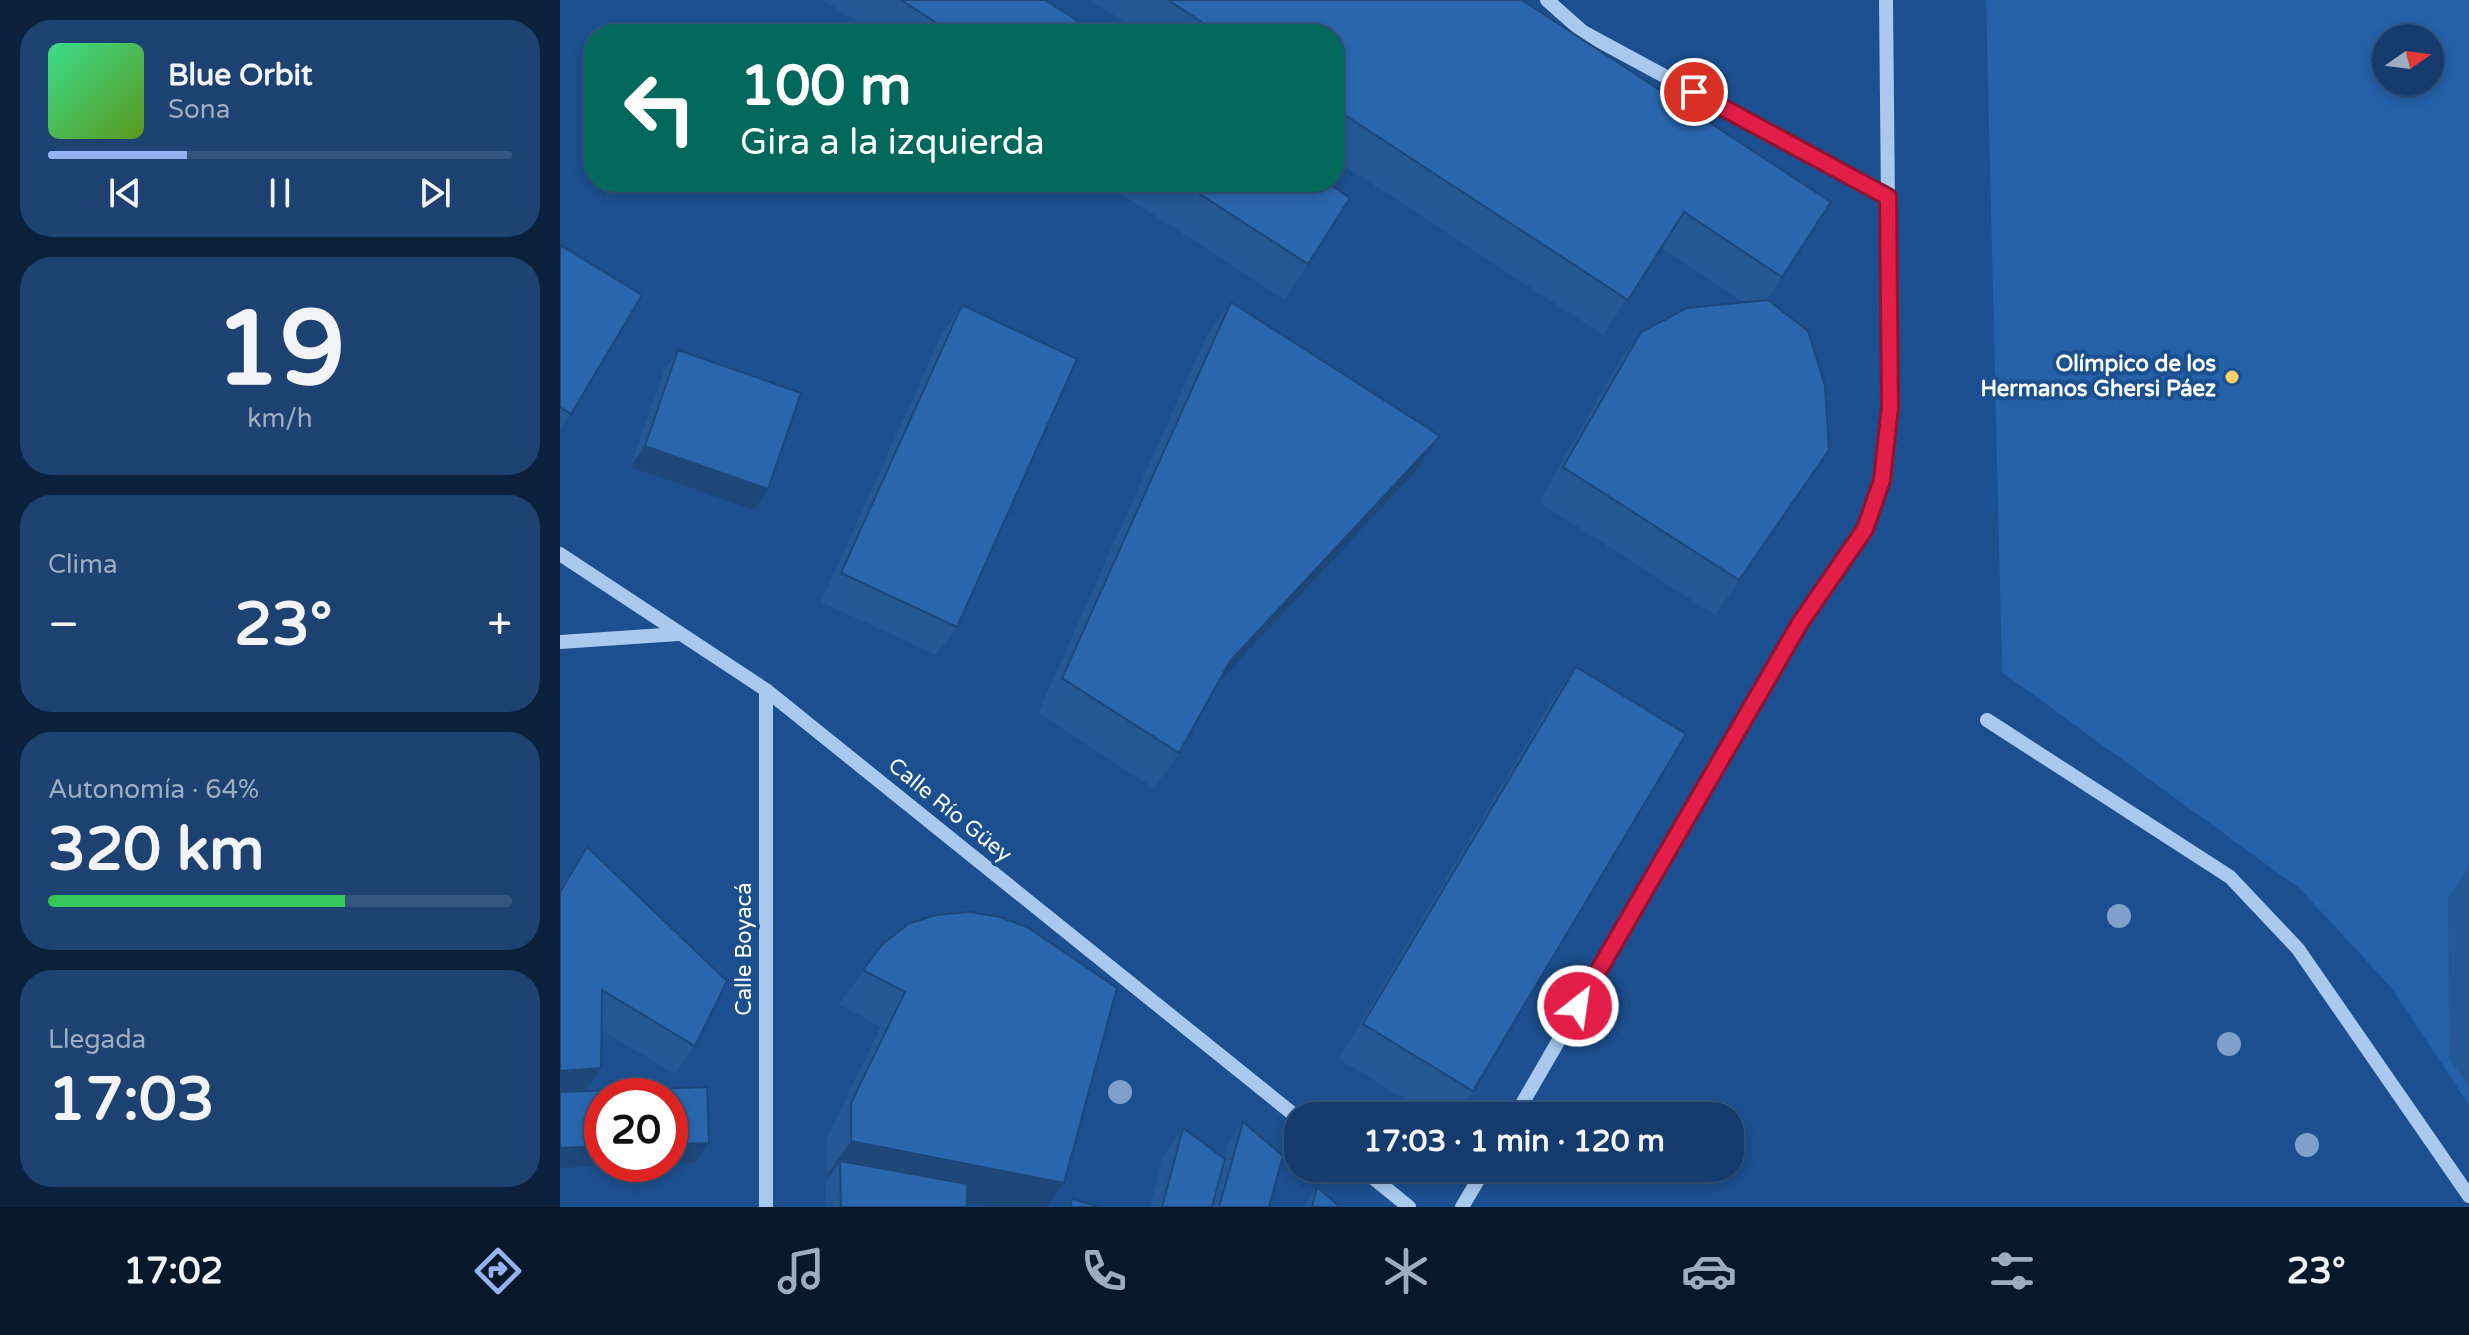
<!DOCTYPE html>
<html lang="es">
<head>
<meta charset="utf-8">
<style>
  :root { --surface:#143b6b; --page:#1d4271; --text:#f1f3f6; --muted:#9dadc1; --line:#33557e; --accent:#95b2f1 }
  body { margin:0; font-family:"Varela Round",sans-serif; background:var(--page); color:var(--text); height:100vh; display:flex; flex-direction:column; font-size:30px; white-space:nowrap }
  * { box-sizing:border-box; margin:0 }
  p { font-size:26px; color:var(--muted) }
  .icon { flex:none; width:44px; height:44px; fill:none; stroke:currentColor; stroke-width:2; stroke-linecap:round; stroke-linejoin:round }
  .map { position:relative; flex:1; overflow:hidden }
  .panel { display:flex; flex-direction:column; gap:20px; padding:20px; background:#0b203b; width:560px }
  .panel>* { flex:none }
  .hud { position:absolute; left:24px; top:24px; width:760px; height:168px; border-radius:32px; box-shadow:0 4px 12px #0003,0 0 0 2px var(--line); background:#00695c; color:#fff; overflow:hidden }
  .needle { width:52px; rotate:76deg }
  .tools { position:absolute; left:1812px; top:24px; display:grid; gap:16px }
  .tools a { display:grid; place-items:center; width:72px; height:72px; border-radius:50%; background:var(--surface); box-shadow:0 4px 12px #0003,0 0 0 2px var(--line); font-size:40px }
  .speed { position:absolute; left:24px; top:1078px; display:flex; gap:16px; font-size:40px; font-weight:700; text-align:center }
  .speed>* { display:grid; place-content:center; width:104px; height:104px; border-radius:50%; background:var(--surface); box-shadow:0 4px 12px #0003,0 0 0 2px var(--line); line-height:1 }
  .speed .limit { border:12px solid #d22; background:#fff; color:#111 }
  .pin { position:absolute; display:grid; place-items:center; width:68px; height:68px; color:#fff; margin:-34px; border:4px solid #fff; border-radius:50%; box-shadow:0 2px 8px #0007 }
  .me { position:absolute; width:88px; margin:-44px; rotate:30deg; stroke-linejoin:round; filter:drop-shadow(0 0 6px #0008) }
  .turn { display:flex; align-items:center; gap:28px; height:168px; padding:0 24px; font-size:36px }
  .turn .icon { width:104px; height:104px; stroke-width:2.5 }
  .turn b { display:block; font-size:56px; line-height:68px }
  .big { font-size:60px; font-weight:700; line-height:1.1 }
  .panel .card { flex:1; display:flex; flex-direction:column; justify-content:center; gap:12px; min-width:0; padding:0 28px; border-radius:32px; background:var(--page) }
  .panel .dial { align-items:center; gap:0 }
  .dial b { font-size:104px; line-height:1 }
  .song { display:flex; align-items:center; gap:24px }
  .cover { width:96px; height:96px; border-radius:12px; background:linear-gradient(135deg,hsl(150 70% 55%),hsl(90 70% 35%)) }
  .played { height:8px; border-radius:4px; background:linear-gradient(90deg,var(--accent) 30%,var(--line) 30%) }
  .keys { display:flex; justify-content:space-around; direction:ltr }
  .heat { display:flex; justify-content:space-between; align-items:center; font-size:44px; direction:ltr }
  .charge { height:12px; border-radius:6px; background:linear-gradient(90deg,#34c759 64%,var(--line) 0) }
  .trip { position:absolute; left:724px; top:1102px; width:460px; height:80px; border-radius:32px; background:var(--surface); box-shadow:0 4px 12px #0003,0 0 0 2px var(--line); font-weight:700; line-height:80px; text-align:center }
  .dock { display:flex; height:128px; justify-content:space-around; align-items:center; background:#08182b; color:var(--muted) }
  .dock .icon { width:56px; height:56px }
  .dock .current { color:var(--accent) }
  .dock b { font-size:36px; color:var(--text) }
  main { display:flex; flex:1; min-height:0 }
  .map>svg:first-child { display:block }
  .pitch { fill:#2461a8; fill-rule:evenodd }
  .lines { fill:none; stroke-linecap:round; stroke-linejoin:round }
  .minor { stroke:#a9c9ee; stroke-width:14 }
  .tree { fill:#7ea0ca }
  .wall { fill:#245895 }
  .shaded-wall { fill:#1d4779 }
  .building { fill:#2a66ad; stroke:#1d4779; stroke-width:2 }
  .route-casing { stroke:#92132f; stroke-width:20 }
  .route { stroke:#e11d48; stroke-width:14 }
  .poi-dot { fill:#ffd166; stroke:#1b4f8f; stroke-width:3 }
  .labels { text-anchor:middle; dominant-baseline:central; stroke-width:8; stroke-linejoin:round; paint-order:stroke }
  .poi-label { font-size:22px; font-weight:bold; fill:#fff; stroke:#1b4f8f; text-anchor:end }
  .street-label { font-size:22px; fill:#fff; stroke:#1b4f8f }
</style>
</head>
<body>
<main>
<section class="panel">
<div class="card">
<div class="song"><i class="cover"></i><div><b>Blue Orbit</b><p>Sona</p></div></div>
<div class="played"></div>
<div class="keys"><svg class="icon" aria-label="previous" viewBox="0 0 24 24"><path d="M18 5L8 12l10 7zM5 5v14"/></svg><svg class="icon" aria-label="pause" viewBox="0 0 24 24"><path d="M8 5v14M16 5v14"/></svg><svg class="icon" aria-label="next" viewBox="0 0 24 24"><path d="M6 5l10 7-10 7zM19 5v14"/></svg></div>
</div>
<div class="card dial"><b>19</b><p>km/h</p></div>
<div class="card"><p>Clima</p>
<div class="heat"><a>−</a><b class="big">23°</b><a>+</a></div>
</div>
<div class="card"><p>Autonomía · 64%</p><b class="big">320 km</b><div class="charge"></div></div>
<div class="card"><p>Llegada</p><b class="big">17:03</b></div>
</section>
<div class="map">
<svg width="1909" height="1207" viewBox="0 0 1909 1207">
  <rect width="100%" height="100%" fill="#1b4f8f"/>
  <path class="pitch" d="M 1426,0 L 1909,0 L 1909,1105 L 1830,986 L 1740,889 L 1442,672 ZM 1826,38 L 1870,38 L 1870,82 L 1826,82 Z"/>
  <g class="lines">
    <path class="minor" d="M 987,0 L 1023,32 L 1328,197
      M 0,554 L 206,690 L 738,1118
      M 0,642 L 118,634
      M 206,690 L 206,1207
      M 1427,720 L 1670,877 L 1738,949 L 1909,1196
      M 955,1116 L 1240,623 L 1305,529 L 1322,480 L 1330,407 L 1326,0
      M 801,1168 L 849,1207
      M 902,1207 L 925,1168"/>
  </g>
  <g class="tree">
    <circle cx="1559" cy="916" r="12"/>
    <circle cx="1669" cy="1044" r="12"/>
    <circle cx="560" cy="1092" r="12"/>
    <circle cx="1747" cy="1145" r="12"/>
  </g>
  <path class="wall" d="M 263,0 L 485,0 L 538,34 L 316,34 Z
    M 533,0 L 962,0 L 1222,277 L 1206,301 L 1269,450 L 1155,615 L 979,502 L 1056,367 L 1081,332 L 1184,303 L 1101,248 L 1043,335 L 774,159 L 774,34 L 583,34 L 532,1 Z
    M 543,182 L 766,182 L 748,264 L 724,299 Z
    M 0,245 L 11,414 L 0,429 Z
    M 671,302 L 880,436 L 856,471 L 658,683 L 619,753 L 594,788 L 478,713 L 646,337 Z
    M 402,305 L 397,627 L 376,655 L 261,602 L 382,334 Z
    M 118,350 L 208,489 L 194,510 L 70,467 L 104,371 Z
    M 1016,667 L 913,1091 L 895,1116 L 873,1116 L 779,1059 L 991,702 Z
    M 27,847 L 135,1046 L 115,1074 L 41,1030 L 24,1092 L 149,1143 L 135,1163 L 0,1168 L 0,887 Z
    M 1909,867 L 1909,1087 L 1889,1058 L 1888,897 Z
    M 323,944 L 504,1183 L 487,1207 L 427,1207 L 407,1203 L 407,1207 L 266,1207 L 266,1182 L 270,1176 L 267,1175 L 267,1137 L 321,1027 L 279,1004 Z
    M 683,1122 L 709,1207 L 590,1207 L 603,1156 L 623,1128 L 664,1159 L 668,1142 Z
    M 757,1187 L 780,1207 L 743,1207 Z"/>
  <path class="shaded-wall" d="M 880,436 L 856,471 L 646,696 L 670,661 Z
    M 85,446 L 208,489 L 194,510 L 70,467 Z
    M 41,1068 L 20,1097 L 0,1098 L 0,1071 Z
    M 291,1141 L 504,1183 L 487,1207 L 427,1207 L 280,1178 L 280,1161 L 270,1176 L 267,1175 Z
    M 149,1143 L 135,1163 L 0,1168 L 0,1148 L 42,1146 L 42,1164 L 110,1164 L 110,1144 Z"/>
  <path class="building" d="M 341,0 L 485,0 L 538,34 L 394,34 Z
    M 608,0 L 962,0 L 1271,202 L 1222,277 L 1124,212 L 1068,300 L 774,108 L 774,34 L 660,34 Z
    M 621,182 L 766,182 L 790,198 L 748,264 Z
    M 0,245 L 82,295 L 11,414 L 0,407 Z
    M 1208,300 L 1248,331 L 1265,385 L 1269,450 L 1179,580 L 1003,467 L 1081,332 L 1127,308 Z
    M 671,302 L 880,436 L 670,661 L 619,753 L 502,678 Z
    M 402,305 L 517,359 L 397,627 L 281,573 Z
    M 118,350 L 241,393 L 208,489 L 85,446 Z
    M 1016,667 L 1126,734 L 913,1091 L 803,1024 Z
    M 27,847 L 167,981 L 135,1046 L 42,990 L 41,1068 L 0,1071 L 0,892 Z
    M 410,912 L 440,917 L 467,927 L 557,988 L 504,1183 L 291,1141 L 291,1103 L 345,992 L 303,970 L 323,944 L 348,924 L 376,915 Z
    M 147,1087 L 149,1143 L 110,1144 L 110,1096 L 42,1096 L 42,1146 L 0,1148 L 0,1092 Z
    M 683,1122 L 723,1156 L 709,1207 L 659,1207 Z
    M 623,1128 L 665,1159 L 652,1207 L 602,1207 Z
    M 280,1161 L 407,1184 L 407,1207 L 281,1207 Z
    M 757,1187 L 780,1207 L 752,1207 Z
    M 512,1199 L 540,1207 L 510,1207 Z"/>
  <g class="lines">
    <g class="route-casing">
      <path id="route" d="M 1018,1006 L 1240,623 L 1305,529 L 1322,480 L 1330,407 L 1328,197 L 1134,92"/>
    </g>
    <use href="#route" class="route"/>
  </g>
  <circle class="poi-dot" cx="1672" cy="377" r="8"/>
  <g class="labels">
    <g class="poi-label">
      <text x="1656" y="364">Olímpico de los<tspan x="1656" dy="25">Hermanos Ghersi Páez</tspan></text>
    </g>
    <g class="street-label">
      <text transform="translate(390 810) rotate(39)">Calle Río Güey</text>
      <text transform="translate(184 949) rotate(-90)">Calle Boyacá</text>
    </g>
  </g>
</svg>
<div class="tools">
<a><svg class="needle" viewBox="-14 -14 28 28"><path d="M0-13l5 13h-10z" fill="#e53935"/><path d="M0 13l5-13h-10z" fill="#9dadc1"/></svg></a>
</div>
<div class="speed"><div class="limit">20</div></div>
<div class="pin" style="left:1134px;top:92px;background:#d93025"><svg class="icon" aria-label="arrive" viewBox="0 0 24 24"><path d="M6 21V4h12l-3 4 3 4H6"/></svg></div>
<svg class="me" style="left:1018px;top:1006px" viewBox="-20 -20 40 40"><circle r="17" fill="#e11d48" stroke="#fff" stroke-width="3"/><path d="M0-11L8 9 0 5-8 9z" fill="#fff"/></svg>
<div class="trip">17:03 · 1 min · 120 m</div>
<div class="hud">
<div class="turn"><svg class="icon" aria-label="left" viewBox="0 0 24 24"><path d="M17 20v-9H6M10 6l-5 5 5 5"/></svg><div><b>100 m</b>Gira a la izquierda</div></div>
</div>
</div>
</main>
<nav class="dock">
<b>17:02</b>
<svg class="icon current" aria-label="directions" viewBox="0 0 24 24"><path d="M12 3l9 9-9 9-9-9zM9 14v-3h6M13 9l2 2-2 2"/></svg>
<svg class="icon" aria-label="music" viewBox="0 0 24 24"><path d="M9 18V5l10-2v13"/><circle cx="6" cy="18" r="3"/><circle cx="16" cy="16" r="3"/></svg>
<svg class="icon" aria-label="phone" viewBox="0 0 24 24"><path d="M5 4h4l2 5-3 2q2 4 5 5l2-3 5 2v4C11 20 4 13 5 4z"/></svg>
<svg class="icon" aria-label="climate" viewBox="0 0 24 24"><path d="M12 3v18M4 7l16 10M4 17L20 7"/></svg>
<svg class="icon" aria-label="car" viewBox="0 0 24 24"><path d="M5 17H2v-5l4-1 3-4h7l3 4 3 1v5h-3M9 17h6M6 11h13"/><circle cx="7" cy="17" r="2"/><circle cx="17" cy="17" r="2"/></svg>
<svg class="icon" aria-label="filters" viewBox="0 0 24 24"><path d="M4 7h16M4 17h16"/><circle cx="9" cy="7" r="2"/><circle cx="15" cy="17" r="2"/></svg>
<b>23°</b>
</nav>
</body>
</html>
